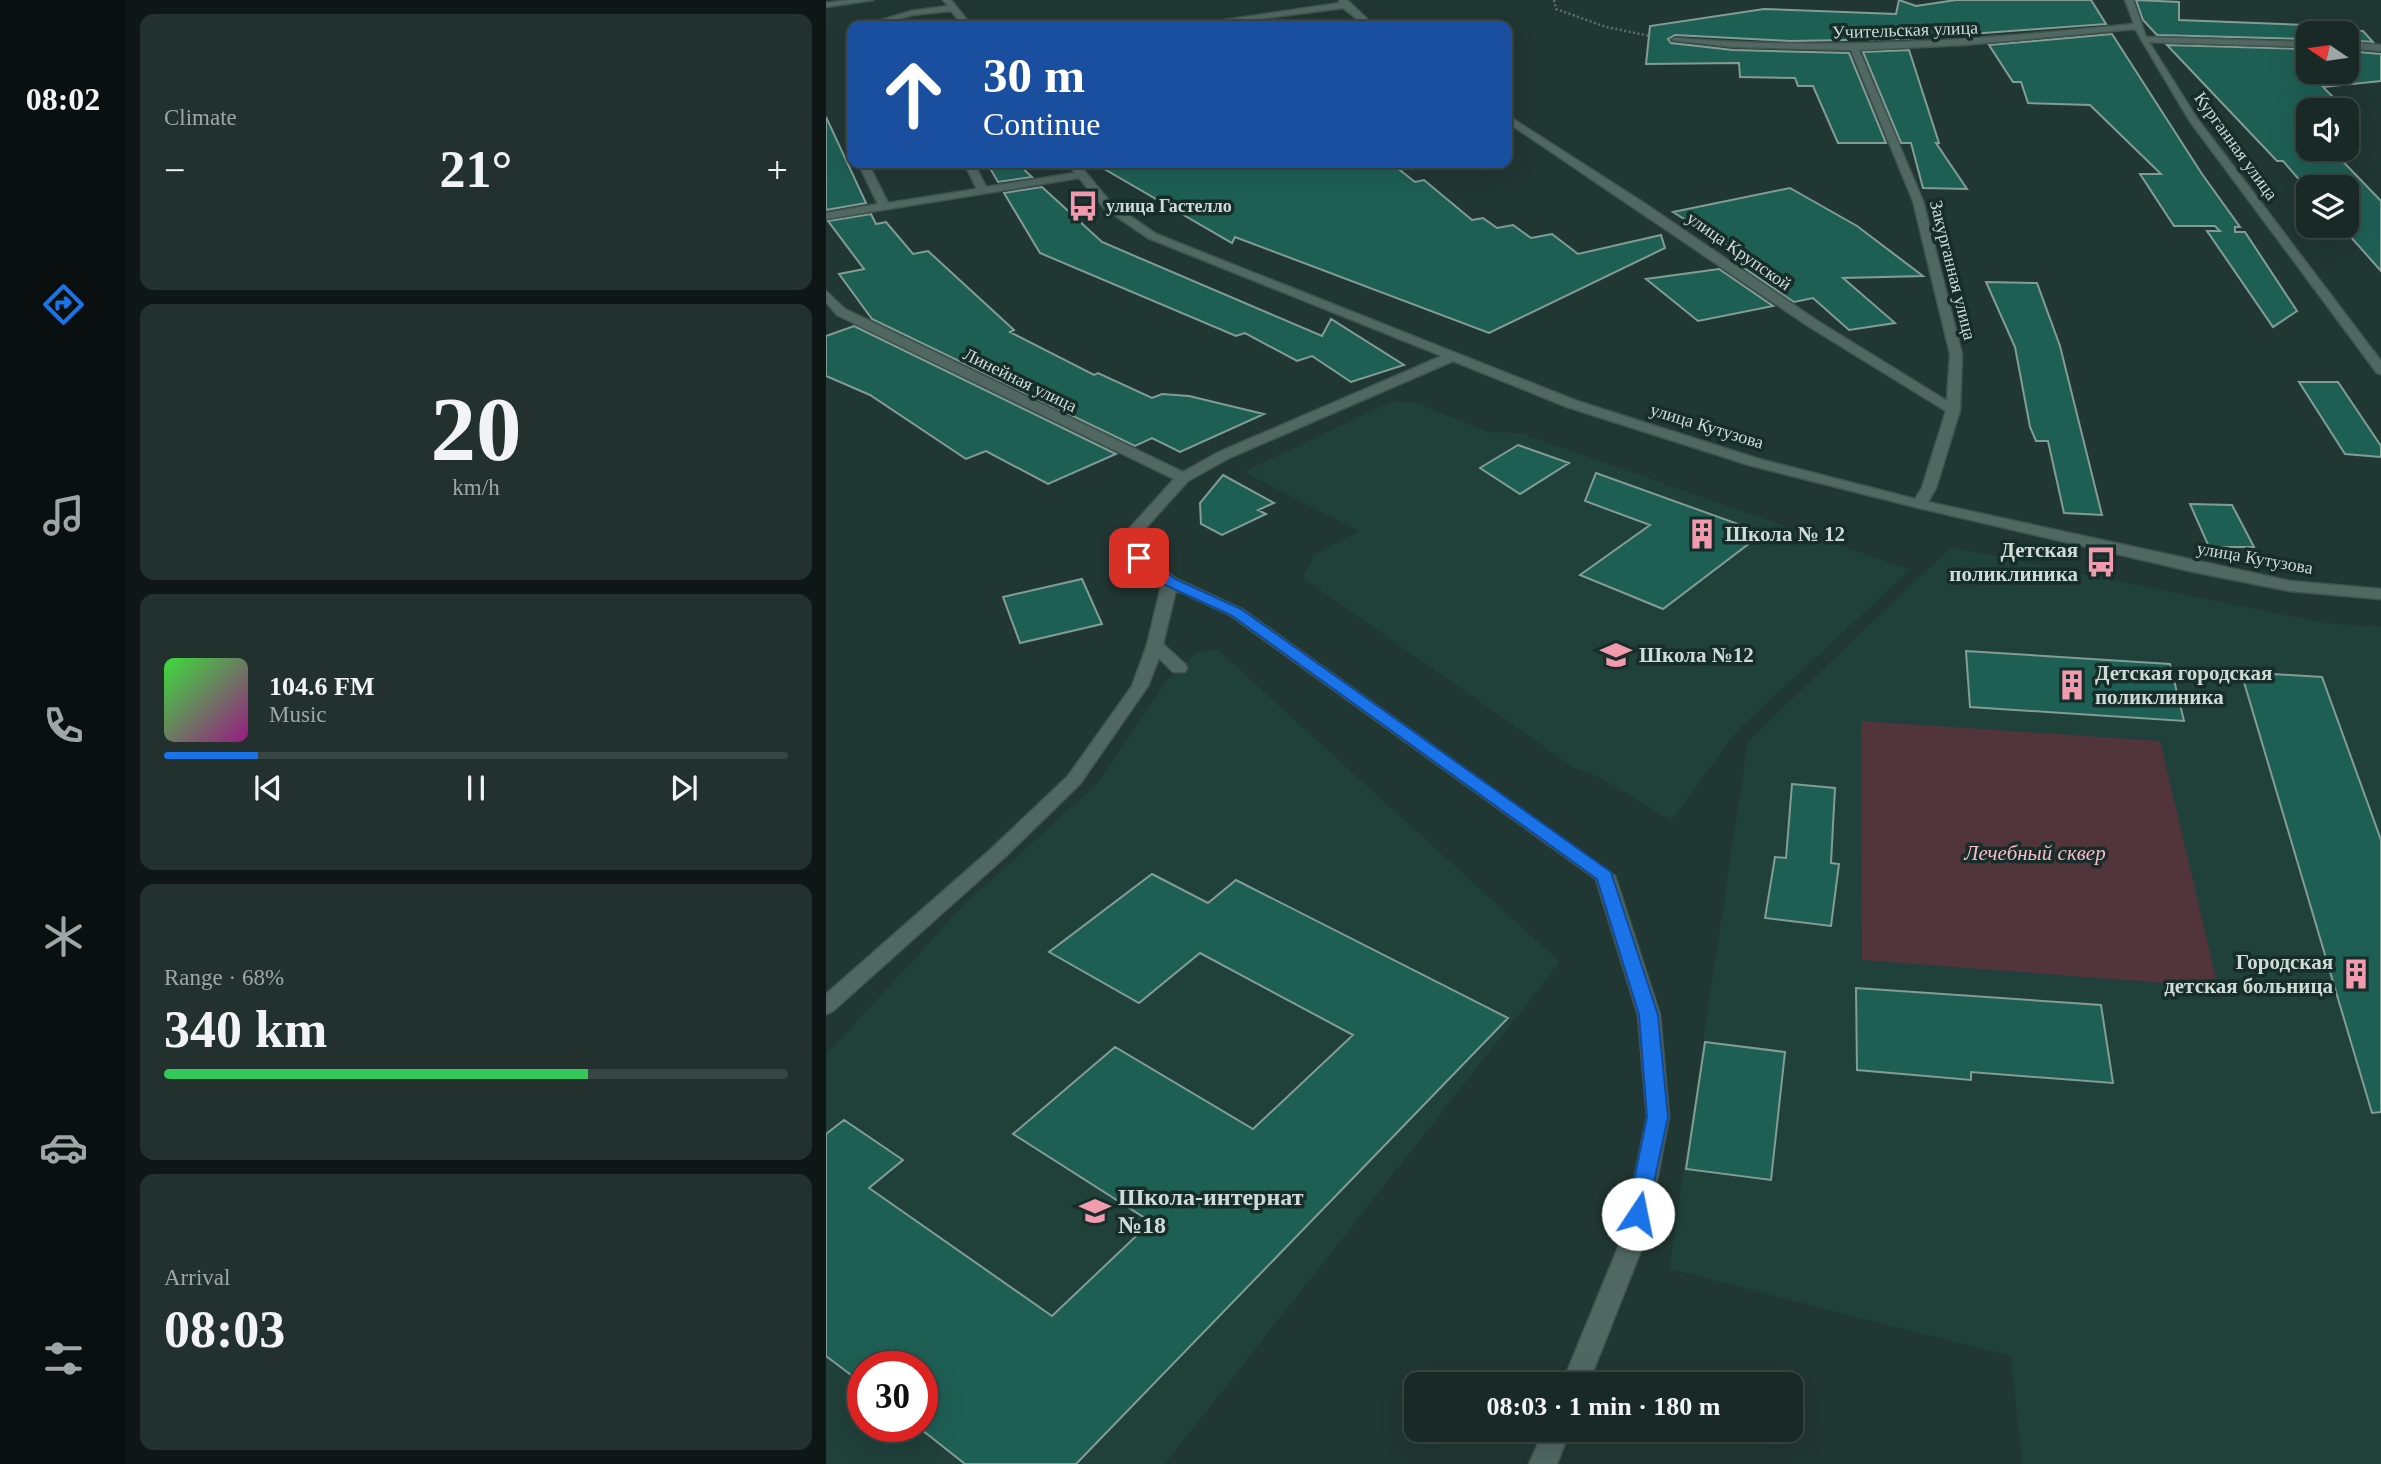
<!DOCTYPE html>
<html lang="en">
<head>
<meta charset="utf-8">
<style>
  :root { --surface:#192926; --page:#22312e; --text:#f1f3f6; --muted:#9fa6a7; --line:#374543; --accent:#1a73e8 }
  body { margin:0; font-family:Georgia,serif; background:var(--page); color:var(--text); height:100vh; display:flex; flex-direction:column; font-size:26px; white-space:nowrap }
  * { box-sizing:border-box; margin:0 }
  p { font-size:23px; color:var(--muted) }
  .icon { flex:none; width:38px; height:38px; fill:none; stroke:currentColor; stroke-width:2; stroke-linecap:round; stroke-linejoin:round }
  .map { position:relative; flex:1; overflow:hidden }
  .side { display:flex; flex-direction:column; gap:14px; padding:14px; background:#0e1715; width:700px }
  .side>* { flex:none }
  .banner { position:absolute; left:21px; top:21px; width:665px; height:147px; border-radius:14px; box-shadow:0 7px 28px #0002,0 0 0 2px var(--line); background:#1a4fa0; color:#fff; overflow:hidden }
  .needle { width:46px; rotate:283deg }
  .buttons { position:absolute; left:1470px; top:21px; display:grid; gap:14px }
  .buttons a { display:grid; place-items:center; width:63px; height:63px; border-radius:14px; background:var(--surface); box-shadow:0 7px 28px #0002,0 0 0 2px var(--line); font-size:35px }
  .speed { position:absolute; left:21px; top:1351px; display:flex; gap:14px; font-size:35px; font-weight:700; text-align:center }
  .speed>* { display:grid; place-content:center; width:91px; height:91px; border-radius:50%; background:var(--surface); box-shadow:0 7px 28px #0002,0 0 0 2px var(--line); line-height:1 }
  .speed .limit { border:10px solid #d22; background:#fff; color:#111 }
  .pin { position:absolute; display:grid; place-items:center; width:60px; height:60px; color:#fff; margin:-30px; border-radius:14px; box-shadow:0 4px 10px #0006 }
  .me { position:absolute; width:77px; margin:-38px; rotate:11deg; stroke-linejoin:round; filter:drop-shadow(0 0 5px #0008) }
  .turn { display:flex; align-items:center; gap:24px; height:147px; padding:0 21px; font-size:32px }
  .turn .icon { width:91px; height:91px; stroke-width:2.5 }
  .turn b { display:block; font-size:49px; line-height:60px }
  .big { font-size:52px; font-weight:700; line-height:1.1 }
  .side .tile { flex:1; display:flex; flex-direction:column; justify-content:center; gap:10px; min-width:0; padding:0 24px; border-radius:14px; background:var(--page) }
  .side .dial { align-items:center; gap:0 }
  .dial b { font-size:91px; line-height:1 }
  .song { display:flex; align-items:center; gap:21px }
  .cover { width:84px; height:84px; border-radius:10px; background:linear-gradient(135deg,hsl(120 70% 55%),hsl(310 70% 35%)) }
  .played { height:7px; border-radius:4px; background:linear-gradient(90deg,var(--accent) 15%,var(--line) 15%) }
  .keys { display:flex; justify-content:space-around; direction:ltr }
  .heat { display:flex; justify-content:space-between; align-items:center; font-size:38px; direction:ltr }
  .charge { height:10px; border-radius:5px; background:linear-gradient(90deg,#34c759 68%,var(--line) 0) }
  .trip { position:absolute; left:578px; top:1372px; width:399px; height:70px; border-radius:14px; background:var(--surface); box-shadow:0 7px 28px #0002,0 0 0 2px var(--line); font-weight:700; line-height:70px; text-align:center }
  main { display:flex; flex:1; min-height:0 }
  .dock { display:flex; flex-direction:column; width:126px; justify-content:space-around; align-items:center; background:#0a100f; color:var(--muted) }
  .dock .icon { width:49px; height:49px }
  .dock .active { color:var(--accent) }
  .dock b { font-size:32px; color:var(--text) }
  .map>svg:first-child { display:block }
  .built { fill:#20403a; fill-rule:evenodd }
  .green { fill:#52353b }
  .building { fill:#1e5f54; stroke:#839c96; stroke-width:2 }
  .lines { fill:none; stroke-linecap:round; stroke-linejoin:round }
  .minor-casing { stroke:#405450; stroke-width:3 }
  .path { stroke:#5c6f6c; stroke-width:2.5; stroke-dasharray:2 2.5; stroke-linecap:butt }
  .minor { fill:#506762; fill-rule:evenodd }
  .route { fill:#1a73e8; stroke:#114b97; stroke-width:2 }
  .labels { text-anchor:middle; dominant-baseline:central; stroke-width:7; stroke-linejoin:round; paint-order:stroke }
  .far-street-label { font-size:18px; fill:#cedbd8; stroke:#172d29 }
  .far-poi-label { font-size:18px; font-weight:bold; fill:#cedbd8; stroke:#172d29; text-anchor:start }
  .poi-label { font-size:21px; font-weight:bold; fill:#cedbd8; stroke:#172d29; text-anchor:start }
  .park-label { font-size:21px; font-style:italic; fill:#fcbac7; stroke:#172d29 }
  .near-poi-label { font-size:24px; font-weight:bold; fill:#cedbd8; stroke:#172d29; text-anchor:start }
</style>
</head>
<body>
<main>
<nav class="dock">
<b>08:02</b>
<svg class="icon active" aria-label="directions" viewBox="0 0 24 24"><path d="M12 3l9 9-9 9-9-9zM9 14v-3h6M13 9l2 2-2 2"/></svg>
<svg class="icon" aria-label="music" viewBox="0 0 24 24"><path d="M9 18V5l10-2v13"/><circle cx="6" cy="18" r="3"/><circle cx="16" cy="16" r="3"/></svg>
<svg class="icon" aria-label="phone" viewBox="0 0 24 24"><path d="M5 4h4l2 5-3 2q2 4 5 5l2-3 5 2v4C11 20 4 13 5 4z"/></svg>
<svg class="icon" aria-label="climate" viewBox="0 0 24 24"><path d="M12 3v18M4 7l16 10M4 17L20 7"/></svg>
<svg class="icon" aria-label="car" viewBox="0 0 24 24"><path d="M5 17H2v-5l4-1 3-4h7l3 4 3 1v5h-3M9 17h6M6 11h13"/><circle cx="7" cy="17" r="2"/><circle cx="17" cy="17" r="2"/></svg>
<svg class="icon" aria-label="filters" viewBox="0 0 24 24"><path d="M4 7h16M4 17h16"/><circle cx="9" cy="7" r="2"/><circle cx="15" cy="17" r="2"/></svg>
</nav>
<section class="side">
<div class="tile"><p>Climate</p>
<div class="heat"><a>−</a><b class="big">21°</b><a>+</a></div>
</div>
<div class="tile dial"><b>20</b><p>km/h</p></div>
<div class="tile">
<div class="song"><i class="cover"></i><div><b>104.6 FM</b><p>Music</p></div></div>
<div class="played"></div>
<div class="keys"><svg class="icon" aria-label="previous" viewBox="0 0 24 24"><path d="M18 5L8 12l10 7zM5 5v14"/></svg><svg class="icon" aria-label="pause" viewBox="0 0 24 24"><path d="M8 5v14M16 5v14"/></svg><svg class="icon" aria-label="next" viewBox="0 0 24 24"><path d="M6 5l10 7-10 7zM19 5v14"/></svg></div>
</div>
<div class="tile"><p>Range · 68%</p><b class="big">340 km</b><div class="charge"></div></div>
<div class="tile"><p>Arrival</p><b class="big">08:03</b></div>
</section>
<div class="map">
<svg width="1555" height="1464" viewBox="0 0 1555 1464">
  <rect width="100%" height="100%" fill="#213733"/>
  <path class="built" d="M 567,401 L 590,403 L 663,432 L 694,433 L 1084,570 L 911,731 L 845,821 L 777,779 L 747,767 L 477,578 L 489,554 L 533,531 L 417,472 Z
    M 1125,547 L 1498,623 L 1555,627 L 1555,1464 L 1196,1464 L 1185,1356 L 843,1269 L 922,741 Z
    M 392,650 L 734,962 L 339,1464 L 0,1464 L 0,1055 L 139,904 L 273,782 L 342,679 L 372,651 ZM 37,1367 L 96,1367 L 96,1426 L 37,1426 Z"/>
  <path class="green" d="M 1035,721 L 1334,741 L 1392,987 L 1036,960 Z"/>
  <path class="building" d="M 1073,0 L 1090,6 L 1130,0 L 1265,0 L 1280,24 L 1078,39 L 964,41 L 849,35 L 842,39 L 845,43 L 907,50 L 1023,53 L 1060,143 L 1012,143 L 987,86 L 972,86 L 969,78 L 914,77 L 913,63 L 820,64 L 824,26 L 938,9 L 1070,14 Z
    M 1310,0 L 1353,2 L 1353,20 L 1504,26 L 1507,30 L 1537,31 L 1547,42 L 1521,40 L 1521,33 L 1482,33 L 1482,39 L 1331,35 L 1317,20 Z
    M 1286,34 L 1376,174 L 1414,227 L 1409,227 L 1409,232 L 1419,232 L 1471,311 L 1447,327 L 1381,231 L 1394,231 L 1389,226 L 1348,226 L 1314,174 L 1335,174 L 1264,105 L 1202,103 L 1195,82 L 1187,82 L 1163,45 Z
    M 1341,45 L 1482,49 L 1482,72 L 1521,72 L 1521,51 L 1555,54 L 1555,81 L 1497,87 L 1520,110 L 1482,110 L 1481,123 L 1482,149 L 1505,149 L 1555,201 L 1555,271 L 1515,226 L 1521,226 L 1521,187 L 1482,190 L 1457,161 L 1451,161 Z
    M 1083,50 L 1113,143 L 1110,143 L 1141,189 L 1097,188 L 1085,143 L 1075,143 L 1037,52 Z
    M 0,117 L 40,203 L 0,210 Z
    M 161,163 L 191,163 L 206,177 L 172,182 Z
    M 268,163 L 565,163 L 589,182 L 598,180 L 646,220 L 657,218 L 671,228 L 687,225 L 705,238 L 726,234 L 752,254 L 835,235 L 839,248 L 663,333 L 409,237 L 406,243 Z
    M 216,187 L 276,242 L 496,336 L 505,319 L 578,365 L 525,382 L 486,356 L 471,361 L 419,333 L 410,336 L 214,253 L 178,193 Z
    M 964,188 L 1031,226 L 1097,276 L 1017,278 L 1069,323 L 1023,330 L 987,298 L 968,302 L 915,266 L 930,264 L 847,212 Z
    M 45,214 L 50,224 L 60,222 L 87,254 L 102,251 L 188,330 L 184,332 L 268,375 L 272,373 L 326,398 L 336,394 L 363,396 L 438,414 L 354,452 L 326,438 L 309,446 L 46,319 L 13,274 L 38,269 L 2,221 Z
    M 893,269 L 947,306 L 872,321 L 820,279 Z
    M 1160,282 L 1211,283 L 1234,346 L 1276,515 L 1238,513 L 1222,441 L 1210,441 L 1204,427 L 1189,347 Z
    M 28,326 L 290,454 L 222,484 L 160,451 L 140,459 L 44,395 L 0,376 L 0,336 Z
    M 1473,382 L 1512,382 L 1555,446 L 1555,457 L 1519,454 Z
    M 692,445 L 743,463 L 694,494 L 654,468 Z
    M 770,473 L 937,533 L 837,609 L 754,575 L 824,525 L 759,501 Z
    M 397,475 L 448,503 L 432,510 L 440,514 L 396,535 L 375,524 L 374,503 Z
    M 1364,504 L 1406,505 L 1428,547 L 1383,547 Z
    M 256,579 L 276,624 L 194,643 L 177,597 Z
    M 1140,651 L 1344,664 L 1358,721 L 1144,707 Z
    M 1415,672 L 1496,677 L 1555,840 L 1555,1112 L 1546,1113 Z
    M 966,784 L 1009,788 L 1005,863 L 1013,864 L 1005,926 L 939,918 L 949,857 L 960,858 Z
    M 326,874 L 382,903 L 410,880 L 682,1018 L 250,1464 L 139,1464 L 91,1426 L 96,1426 L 96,1367 L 37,1367 L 37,1384 L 0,1356 L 0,1134 L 18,1120 L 77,1160 L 43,1188 L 226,1316 L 325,1222 L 187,1134 L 289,1047 L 427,1129 L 527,1035 L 374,953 L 313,1003 L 223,952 Z
    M 1030,988 L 1275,1005 L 1287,1083 L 1145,1072 L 1145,1080 L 1031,1070 Z
    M 879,1042 L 959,1052 L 945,1180 L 860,1169 Z"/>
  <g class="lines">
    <g class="minor-casing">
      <path id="minor" d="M 23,0 L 47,0 L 0,7 L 0,3 Z
        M 117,0 L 125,0 L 146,26 L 138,26 L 125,11 L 86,15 L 48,26 L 36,26 L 85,11 L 122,6 Z
        M 513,0 L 521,0 L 549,26 L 540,26 L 517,8 L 378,26 L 358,26 L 514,3 Z
        M 1299,0 L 1307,0 L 1320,37 L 1482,42 L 1482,47 L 1323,42 L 1370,117 L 1555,361 L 1555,374 L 1551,373 L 1363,120 L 1309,29 L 1137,45 L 1033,50 L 1097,201 L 1136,354 L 1134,410 L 1110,488 L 1102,502 L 1464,581 L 1555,589 L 1555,599 L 1464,591 L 1368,572 L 1093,508 L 923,465 L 741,407 L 627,361 L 403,458 L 362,481 L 317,531 L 320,556 L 349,578 L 416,609 L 789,876 L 834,1015 L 843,1117 L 820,1238 L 762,1384 L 736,1384 L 796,1238 L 821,1117 L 812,1015 L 770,879 L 404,615 L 350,590 L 337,644 L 359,664 L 361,668 L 359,672 L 347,672 L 333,658 L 322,686 L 254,784 L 178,858 L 7,1011 L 0,1014 L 0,994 L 164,850 L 242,776 L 306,686 L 321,645 L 336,582 L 305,558 L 302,530 L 348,479 L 11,315 L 0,302 L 0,291 L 19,309 L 357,472 L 393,452 L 616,356 L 322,238 L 278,208 L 253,178 L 0,219 L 0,213 L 52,204 L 32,163 L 42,163 L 62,203 L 151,189 L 138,163 L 148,163 L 160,187 L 249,173 L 242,163 L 252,163 L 285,203 L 330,234 L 751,401 L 933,459 L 1089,499 L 1096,488 L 1120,411 L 982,326 L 681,122 L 681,115 L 818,203 L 990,320 L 1121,401 L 1124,354 L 1087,201 L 1025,50 L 907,47 L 845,40 L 849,38 C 1003,51 1154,40 1308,24 Z
        M 1521,42 L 1555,45 L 1555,51 L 1521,48 Z
        M 26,136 L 26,144 L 21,141 Z
        M 718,1430 L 744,1430 L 731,1464 L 703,1464 Z"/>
    </g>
    <path class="path" d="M 728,0 L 730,9 L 780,27 L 824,36"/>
    <use href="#minor" class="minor"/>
  </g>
  <path class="route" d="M 308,555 L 318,555 L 349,579 L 415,609 L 785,872 L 832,1015 L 842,1117 L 820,1220 L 812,1223 L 805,1220 L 801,1214 L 821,1117 L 813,1015 L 771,879 L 405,615 L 339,585 L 308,561 Z"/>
  <defs>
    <g id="bus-bare" transform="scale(2.415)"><path d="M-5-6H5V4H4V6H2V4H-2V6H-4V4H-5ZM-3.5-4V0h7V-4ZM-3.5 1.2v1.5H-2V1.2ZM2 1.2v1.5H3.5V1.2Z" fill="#f29aae" stroke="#172d29" stroke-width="2.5" paint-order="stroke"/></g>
    <g id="building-bare" transform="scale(2.415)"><path d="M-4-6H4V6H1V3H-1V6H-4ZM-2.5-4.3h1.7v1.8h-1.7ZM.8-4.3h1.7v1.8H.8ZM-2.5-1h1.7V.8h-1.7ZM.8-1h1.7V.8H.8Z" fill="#f29aae" stroke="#172d29" stroke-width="2.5" paint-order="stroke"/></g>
    <g id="school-bare" transform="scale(2.415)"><path d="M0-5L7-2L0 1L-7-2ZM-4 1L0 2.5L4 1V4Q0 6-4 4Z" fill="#f29aae" stroke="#172d29" stroke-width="2.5" paint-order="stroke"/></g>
  </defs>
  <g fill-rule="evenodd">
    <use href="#bus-bare" x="257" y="206"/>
    <use href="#building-bare" x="876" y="534"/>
    <use href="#bus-bare" x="1275" y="562"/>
    <use href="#school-bare" x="790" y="655"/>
    <use href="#building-bare" x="1246" y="685"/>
    <use href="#building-bare" x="1530" y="974"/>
    <use href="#school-bare" x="269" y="1211"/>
  </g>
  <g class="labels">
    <g class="far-street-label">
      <text transform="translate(1079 30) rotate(-2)">Учительская улица</text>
      <text transform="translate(1410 146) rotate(54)">Курганная улица</text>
      <text transform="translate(913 251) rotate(35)">улица Крупской</text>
      <text transform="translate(1127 270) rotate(76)">Закурганная улица</text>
      <text transform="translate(194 380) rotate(26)">Линейная улица</text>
      <text transform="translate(881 426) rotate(17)">улица Кутузова</text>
      <text transform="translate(1429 558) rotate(10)">улица Кутузова</text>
    </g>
    <g class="far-poi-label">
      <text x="280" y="206">улица Гастелло</text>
    </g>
    <g class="poi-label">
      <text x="899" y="534">Школа № 12</text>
      <text x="1252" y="550" text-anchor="end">Детская<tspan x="1252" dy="24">поликлиника</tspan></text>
      <text x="813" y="655">Школа №12</text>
      <text x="1269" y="673">Детская городская<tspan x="1269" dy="24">поликлиника</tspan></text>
      <text x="1507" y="962" text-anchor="end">Городская<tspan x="1507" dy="24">детская больница</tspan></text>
    </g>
    <g class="park-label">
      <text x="1209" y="853">Лечебный сквер</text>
    </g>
    <g class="near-poi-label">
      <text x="292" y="1197">Школа-интернат<tspan x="292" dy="28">№18</tspan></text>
    </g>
  </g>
</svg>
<div class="buttons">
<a><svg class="needle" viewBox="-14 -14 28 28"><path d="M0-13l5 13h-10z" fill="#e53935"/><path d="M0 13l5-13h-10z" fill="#9fa6a7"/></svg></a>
<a><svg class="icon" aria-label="sound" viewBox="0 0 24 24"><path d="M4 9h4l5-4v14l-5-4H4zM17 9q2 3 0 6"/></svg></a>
<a><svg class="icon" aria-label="layers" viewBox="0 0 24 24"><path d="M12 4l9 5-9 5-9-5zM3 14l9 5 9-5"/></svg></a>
</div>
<div class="speed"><div class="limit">30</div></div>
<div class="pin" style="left:313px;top:558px;background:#d93025"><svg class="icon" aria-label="arrive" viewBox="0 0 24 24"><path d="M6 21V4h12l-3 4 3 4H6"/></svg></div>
<svg class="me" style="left:812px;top:1214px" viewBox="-20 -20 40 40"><circle r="19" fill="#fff"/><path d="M0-13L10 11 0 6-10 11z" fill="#1a73e8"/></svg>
<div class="trip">08:03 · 1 min · 180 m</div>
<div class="banner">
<div class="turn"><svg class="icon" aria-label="ahead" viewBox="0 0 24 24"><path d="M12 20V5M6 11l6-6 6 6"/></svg><div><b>30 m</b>Continue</div></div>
</div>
</div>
</main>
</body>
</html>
